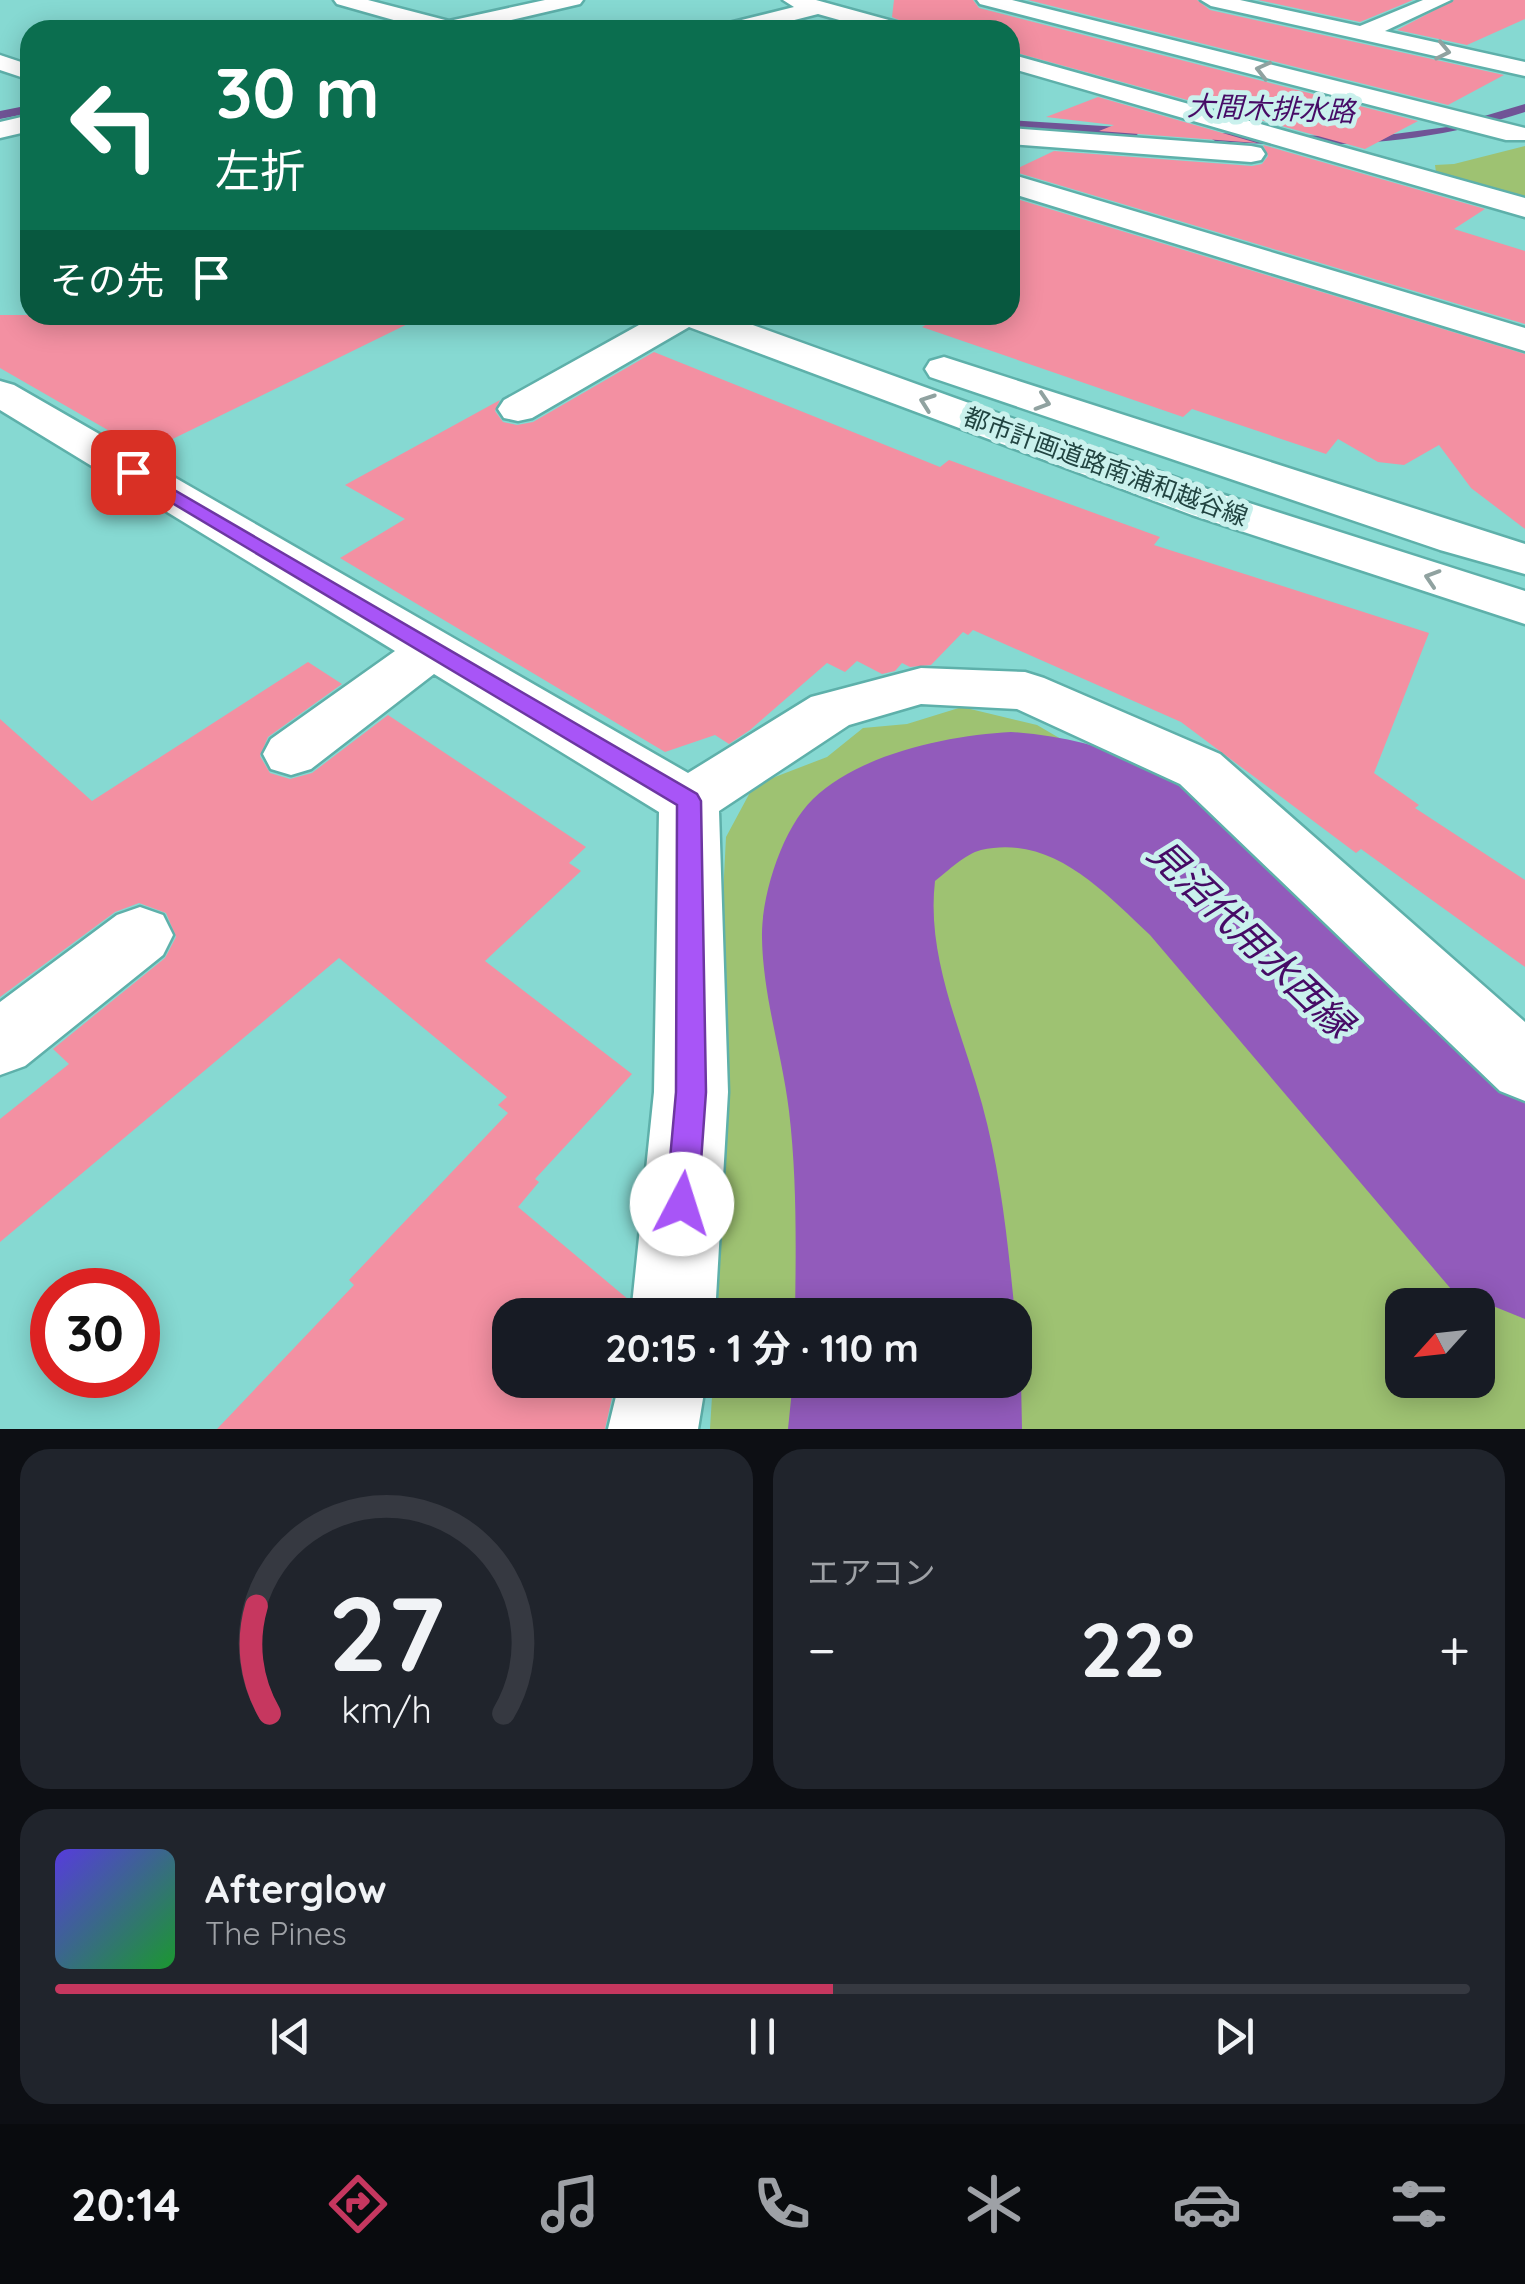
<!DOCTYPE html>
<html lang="ja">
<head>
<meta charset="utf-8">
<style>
  :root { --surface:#171b24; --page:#20242c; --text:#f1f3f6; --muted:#9ea1a6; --line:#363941; --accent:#c6375f }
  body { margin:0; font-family:Quicksand,"Noto Sans JP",sans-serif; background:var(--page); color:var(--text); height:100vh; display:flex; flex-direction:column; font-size:38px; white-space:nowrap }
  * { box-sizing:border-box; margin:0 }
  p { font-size:32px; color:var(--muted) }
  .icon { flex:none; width:55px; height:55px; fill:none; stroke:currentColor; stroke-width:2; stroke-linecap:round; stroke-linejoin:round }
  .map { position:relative; height:1429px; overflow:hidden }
  .panel { display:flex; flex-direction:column; gap:20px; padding:20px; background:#0d0f14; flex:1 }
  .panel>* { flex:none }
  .hud { position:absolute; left:20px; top:20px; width:1000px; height:305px; border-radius:30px; box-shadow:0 5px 25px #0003; background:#0b6e4f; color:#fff; overflow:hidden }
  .needle { width:65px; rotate:243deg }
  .fabs { position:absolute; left:1385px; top:1288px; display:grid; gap:20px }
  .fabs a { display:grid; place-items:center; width:110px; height:110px; border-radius:20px; background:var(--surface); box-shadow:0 5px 25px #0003; font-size:50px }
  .speed { position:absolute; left:30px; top:1268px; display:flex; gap:20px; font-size:50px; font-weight:700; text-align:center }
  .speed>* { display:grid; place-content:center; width:130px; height:130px; border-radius:50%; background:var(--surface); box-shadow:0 5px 25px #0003; line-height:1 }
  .speed .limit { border:15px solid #d22; background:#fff; color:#111 }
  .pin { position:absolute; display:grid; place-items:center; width:85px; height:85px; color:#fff; margin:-42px; border-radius:20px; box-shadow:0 5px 15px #0006 }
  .me { position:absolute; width:110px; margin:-55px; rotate:5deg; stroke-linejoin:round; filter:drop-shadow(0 0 8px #0008) }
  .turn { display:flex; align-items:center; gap:35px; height:210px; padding:0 30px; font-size:45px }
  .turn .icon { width:130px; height:130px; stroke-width:2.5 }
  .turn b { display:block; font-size:70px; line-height:85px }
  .then { display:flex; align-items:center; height:95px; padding:0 30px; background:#0003; gap:20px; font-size:38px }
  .big { font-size:75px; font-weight:700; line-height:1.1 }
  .panel .card { flex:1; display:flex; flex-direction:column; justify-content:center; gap:15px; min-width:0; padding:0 35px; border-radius:30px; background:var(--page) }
  .panel .dial { align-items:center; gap:0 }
  .dial svg { height:260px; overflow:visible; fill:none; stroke:var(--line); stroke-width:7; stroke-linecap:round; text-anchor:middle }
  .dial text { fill:var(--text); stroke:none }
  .song { display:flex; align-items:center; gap:30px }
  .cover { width:120px; height:120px; border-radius:15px; background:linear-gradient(135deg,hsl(250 70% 55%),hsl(130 70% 35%)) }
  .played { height:10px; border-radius:5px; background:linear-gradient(90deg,var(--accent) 55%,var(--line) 55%) }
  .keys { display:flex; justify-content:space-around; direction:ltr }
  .heat { display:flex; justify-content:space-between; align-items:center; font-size:55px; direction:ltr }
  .panel .tiles { flex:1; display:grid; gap:20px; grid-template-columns:1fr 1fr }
  .card:last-child { grid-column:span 2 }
  .trip { position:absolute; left:492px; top:1298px; width:540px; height:100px; border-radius:30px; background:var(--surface); box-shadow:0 5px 25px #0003; font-weight:700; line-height:100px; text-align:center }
  .tab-bar { display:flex; height:160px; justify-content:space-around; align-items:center; background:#090b0e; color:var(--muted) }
  .tab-bar .icon { width:70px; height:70px }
  .tab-bar .on { color:var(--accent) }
  .tab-bar b { font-size:45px; color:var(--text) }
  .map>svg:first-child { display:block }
  .green { fill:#9ec272; fill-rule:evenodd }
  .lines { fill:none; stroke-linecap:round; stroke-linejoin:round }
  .stream { fill:#705496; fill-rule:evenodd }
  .river { fill:#925bbb; fill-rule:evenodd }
  .building { fill:#f390a2 }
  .minor-casing { stroke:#5eb0aa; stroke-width:5 }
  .minor { fill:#fff; fill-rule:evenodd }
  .oneway { stroke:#90a2a0 }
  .route { fill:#a855f7; stroke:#6d37a1; stroke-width:2.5 }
  .labels { text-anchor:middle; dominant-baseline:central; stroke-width:10; stroke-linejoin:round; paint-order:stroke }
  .far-street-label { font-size:25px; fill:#214441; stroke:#caf1ed }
  .far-water-label { font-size:28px; font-style:italic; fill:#460b66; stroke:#caf1ed }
  .near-water-label { font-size:38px; font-style:italic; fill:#460b66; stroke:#caf1ed }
</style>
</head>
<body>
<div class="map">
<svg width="1525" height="1429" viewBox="0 0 1525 1429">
  <rect width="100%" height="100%" fill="#86d9d2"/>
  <path class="green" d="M 1525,146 L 1525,198 L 1436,172 L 1435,165 L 1454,164 Z
    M 962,707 L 1037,725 L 1159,796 L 1243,876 L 1314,955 L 1525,1154 L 1525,1429 L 710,1429 L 713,1380 L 1015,1380 L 1015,1315 L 717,1315 L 720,1266 L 716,1118 L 726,1000 L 722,916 L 726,837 L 754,785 L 827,757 L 863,728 L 907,724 ZM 1402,1305 L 1478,1305 L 1478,1380 L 1402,1380 Z"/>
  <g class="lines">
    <path class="stream" d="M 410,22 L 414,27 L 384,30 L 385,28 Z
      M 498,23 L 518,28 L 519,30 L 494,28 Z
      M 1525,104 L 1525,112 C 1422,146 1322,149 1215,141 L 1209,137 L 1215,133 L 1372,137 L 1447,127 Z
      M 30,105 L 30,113 L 0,119 L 0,111 Z
      M 1010,120 L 1135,128 L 1141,132 L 1135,136 L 1010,128 Z"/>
    <path class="river" d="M 1011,732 C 1161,742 1251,823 1356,920 C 1413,971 1469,1023 1525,1074 L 1525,1319 L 1451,1289 L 1150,935 C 1103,891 1052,834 981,850 C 965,854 948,871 935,881 C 926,958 962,1031 982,1104 C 1001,1173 1008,1244 1015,1315 L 1015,1316 L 795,1315 C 796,1247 797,1178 789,1111 C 782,1053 763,997 762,938 C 761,896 782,829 813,799 C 859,754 949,735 1011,732 Z
      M 1015,1365 L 1021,1380 L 1022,1429 L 788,1429 L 793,1380 L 1015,1380 Z"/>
  </g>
  <path class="building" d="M 894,0 L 973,0 L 979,8 L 1418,121 L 1365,149 L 1010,51 L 1010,30 L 928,30 L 912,26 L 892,17 Z
    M 1028,0 L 1197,0 L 1210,10 L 1504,75 L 1448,105 Z
    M 1258,0 L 1413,0 L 1360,22 Z
    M 1454,0 L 1525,0 L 1525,19 L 1467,45 L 1397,30 Z
    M 1098,97 L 1257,143 L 1099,131 L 1114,125 L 1046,117 Z
    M 1263,145 L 1485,209 L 1454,229 L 1525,251 L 1525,324 L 1012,171 L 1054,151 L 1252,166 L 1262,164 L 1268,156 Z
    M 1010,197 L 1525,354 L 1525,529 L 1471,488 L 1439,445 L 1404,465 L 1378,462 L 1338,439 L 1326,454 L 1192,409 L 1183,417 L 922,327 L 943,315 L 1010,315 Z
    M 0,315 L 426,315 L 146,452 L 0,368 Z
    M 654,352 L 940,467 L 949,460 L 1160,537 L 1154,545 L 1429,633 L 1374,773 L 1419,805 L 1415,808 L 1525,880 L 1525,967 L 1361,849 L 1356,853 L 1181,722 L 973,630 L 968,635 L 963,632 L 931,665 L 910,667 L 902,663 L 895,671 L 882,674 L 857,661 L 845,672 L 827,663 L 750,730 L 729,744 L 715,735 L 665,752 L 340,558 L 405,519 L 345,485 L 500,400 L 495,411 L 503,422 L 517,425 L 533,422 Z
    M 308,662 L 342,684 L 268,737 L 260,756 L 270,773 L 290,779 L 312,773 L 388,715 L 586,847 L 569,863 L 581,871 L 485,961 L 632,1074 L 535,1179 L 539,1182 L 518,1207 L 629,1300 L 627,1315 L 510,1315 L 510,1380 L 616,1380 L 605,1429 L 217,1429 L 354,1285 L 349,1280 L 508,1113 L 498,1105 L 507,1097 L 339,958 L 0,1242 L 0,1119 L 69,1064 L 53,1049 L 165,958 L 176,937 L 166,913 L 139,903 L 115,912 L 0,997 L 0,719 L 92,801 Z"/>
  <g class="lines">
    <g class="minor-casing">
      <path id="minor" d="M 334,0 L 368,0 L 449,21 L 545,0 L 583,0 L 580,4 L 469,30 L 429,30 L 337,4 Z
        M 783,0 L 816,0 L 907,25 L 910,30 L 875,30 L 818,14 L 755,30 L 718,30 L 721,25 L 794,7 Z
        M 977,0 L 1012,0 L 1525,128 L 1525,140 L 1506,140 L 980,4 Z
        M 1201,0 L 1240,0 L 1360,26 L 1423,0 L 1451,0 L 1385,31 L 1525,62 L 1525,76 L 1211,6 Z
        M 1010,54 L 1525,198 L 1525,217 L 1010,68 Z
        M 0,55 L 30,65 L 30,80 L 0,70 Z
        M 30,115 L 30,131 L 0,138 L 0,122 Z
        M 1010,128 L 1251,146 L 1261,148 L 1265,154 L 1261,160 L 1251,162 L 1010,144 Z
        M 1010,174 L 1525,328 L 1525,351 L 1010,193 Z
        M 657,315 L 725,315 L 1224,495 L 1525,591 L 1525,624 L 1192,515 L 689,327 L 532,418 L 518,421 L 504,418 L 498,409 L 504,400 Z
        M 944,357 L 1525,544 L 1525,574 L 1440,550 L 930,377 L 925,369 L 930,361 Z
        M 0,381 L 14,385 L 688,773 L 811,697 L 830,692 L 921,668 L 1025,672 L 1044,678 L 1220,754 L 1525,1022 L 1525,1101 L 1500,1091 L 1180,784 L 1017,709 L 921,704 L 849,725 L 719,811 L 728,1092 L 715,1315 L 631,1315 L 654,1092 L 659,812 L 434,674 L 311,769 L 291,775 L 271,769 L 263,754 L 271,739 L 395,651 L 0,410 Z
        M 140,907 L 163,915 L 173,935 L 163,955 L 25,1066 L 0,1075 L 0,1002 L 117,915 Z
        M 620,1380 L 706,1380 L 698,1429 L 608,1429 Z"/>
    </g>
    <use href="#minor" class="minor"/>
  </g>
  <defs><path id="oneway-chevron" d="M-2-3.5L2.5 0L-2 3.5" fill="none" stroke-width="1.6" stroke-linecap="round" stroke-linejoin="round" transform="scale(2.5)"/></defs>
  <g class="oneway">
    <use href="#oneway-chevron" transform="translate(1443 51) rotate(12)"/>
    <use href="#oneway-chevron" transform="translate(1263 70) rotate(-166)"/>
    <use href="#oneway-chevron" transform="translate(927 402) rotate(-160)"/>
    <use href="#oneway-chevron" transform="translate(1043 402) rotate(18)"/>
    <use href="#oneway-chevron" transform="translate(1432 578) rotate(-162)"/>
  </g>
  <path class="route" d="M 133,466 L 697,794 L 701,801 L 706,1092 L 698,1204 L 693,1215 L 682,1220 L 671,1215 L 666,1204 L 676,1092 L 677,805 L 127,476 L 124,472 Z"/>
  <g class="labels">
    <g class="far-street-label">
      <text transform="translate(1106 466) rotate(20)">都市計画道路南浦和越谷線</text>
    </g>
    <g class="far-water-label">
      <text transform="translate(1271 108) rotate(2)">大間木排水路</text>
    </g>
    <g class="near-water-label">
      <text transform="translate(1251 938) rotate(44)">見沼代用水西縁</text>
    </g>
  </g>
</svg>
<div class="fabs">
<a><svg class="needle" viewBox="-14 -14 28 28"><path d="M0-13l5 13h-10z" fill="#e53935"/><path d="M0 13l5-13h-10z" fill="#9ea1a6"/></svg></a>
</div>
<div class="speed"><div class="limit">30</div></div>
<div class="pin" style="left:133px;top:472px;background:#d93025"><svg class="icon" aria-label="arrive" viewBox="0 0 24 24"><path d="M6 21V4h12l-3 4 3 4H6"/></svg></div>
<svg class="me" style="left:682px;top:1204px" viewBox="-20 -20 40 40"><circle r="19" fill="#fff"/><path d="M0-13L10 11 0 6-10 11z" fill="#a855f7"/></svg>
<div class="trip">20:15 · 1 分 · 110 m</div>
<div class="hud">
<div class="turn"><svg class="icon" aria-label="left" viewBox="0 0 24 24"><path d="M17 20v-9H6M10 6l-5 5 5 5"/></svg><div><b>30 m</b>左折</div></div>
<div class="then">その先<svg class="icon" aria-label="arrive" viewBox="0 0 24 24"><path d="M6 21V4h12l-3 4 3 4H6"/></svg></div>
</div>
</div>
<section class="panel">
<div class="tiles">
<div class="card dial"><svg viewBox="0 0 100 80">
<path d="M14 69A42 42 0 1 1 86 69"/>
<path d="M14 69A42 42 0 0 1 10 36" stroke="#c6375f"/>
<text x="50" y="56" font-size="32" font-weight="700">27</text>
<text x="50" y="72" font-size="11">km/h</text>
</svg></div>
<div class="card"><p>エアコン</p>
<div class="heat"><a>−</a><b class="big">22°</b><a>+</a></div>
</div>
<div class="card">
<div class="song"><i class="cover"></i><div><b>Afterglow</b><p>The Pines</p></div></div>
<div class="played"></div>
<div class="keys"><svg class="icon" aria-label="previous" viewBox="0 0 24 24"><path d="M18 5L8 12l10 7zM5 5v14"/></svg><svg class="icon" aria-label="pause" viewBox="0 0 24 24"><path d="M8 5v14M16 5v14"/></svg><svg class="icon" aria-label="next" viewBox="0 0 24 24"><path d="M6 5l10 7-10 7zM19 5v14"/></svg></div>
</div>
</div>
</section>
<nav class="tab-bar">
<b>20:14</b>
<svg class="icon on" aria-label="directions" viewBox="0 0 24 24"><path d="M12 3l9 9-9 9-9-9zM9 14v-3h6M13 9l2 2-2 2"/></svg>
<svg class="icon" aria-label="music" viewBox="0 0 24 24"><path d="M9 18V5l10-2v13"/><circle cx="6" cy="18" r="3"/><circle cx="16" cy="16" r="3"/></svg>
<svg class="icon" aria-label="phone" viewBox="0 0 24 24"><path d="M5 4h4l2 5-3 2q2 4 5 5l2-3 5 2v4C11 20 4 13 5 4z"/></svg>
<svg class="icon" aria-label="climate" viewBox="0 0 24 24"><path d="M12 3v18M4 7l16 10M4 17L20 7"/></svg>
<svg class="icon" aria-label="car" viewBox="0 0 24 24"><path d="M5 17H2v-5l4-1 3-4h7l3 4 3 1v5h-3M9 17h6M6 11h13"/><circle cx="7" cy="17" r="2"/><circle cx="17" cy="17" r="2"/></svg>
<svg class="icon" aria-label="filters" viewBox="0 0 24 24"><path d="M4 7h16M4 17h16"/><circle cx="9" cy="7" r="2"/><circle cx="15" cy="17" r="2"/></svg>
</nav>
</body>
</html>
